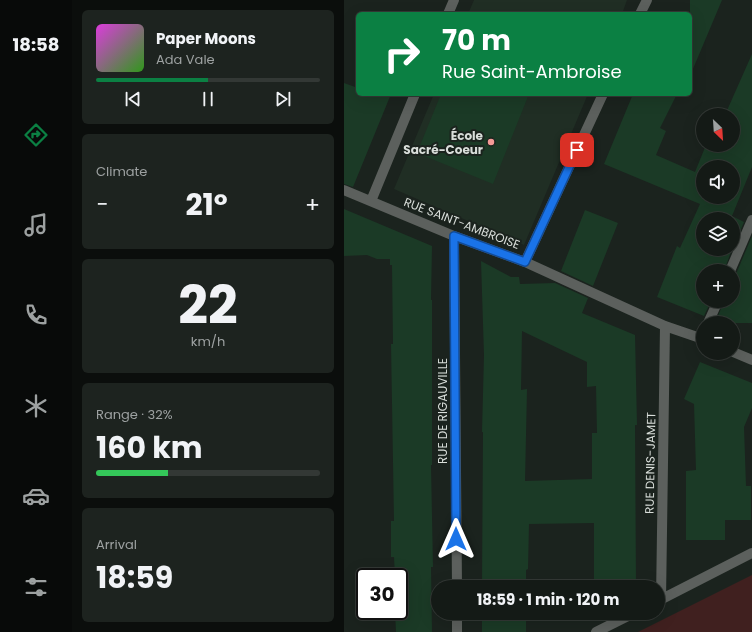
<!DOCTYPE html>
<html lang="en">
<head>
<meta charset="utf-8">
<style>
  :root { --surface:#141a16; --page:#1d231f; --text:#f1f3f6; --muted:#9da1a1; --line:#333835; --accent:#0b8043 }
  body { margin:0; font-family:Poppins,sans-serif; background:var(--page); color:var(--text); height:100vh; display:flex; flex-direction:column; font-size:15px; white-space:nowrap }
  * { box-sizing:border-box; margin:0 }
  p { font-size:13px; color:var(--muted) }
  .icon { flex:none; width:22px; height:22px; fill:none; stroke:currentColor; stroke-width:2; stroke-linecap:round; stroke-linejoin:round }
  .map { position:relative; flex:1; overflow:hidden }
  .details { display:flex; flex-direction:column; gap:10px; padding:10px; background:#0b0e0c; width:272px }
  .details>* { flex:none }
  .top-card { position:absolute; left:12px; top:12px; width:336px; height:84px; border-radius:6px; box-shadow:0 4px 16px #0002,0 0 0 1px var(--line); background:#0b8043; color:#fff; overflow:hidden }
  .needle { width:26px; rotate:155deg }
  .tools { position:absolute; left:352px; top:108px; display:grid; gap:8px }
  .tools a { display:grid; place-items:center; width:44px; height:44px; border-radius:50%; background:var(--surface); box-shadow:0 4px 16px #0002,0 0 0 1px var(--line); font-size:20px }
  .speed { position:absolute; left:12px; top:568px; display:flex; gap:8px; font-size:20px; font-weight:700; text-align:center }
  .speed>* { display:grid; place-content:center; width:52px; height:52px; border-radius:50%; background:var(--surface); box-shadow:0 4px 16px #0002,0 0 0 1px var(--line); line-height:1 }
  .speed .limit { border:2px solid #111; border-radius:6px; background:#fff; color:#111 }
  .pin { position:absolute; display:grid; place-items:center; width:34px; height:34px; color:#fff; margin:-17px; border-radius:8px; box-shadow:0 2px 6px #0006 }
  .me { position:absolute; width:44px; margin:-22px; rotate:0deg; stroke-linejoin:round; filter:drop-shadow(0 0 3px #0008) }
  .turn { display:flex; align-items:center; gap:14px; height:84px; padding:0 20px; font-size:18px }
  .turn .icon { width:52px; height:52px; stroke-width:2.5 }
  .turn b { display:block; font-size:28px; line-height:34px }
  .big { font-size:30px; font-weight:700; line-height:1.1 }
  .details .tile { flex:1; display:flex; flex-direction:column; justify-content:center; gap:6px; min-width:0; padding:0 14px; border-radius:6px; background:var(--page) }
  .details .dial { align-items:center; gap:0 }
  .dial b { font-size:52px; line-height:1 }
  .song { display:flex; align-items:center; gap:12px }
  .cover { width:48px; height:48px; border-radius:6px; background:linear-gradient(135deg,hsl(300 70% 55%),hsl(110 70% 35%)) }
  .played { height:4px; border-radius:2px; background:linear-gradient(90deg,var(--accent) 50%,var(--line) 50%) }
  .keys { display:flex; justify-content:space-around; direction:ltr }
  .heat { display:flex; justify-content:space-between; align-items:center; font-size:22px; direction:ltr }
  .charge { height:6px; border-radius:3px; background:linear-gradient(90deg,#34c759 32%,var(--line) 0) }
  .trip { position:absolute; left:87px; top:580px; width:234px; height:40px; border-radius:20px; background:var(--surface); box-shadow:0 4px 16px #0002,0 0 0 1px var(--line); font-weight:700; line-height:40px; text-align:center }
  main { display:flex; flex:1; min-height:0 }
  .tabs { display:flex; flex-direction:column; width:72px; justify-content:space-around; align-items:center; background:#080a09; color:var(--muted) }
  .tabs .icon { width:28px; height:28px }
  .tabs .on { color:var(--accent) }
  .tabs b { font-size:18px; color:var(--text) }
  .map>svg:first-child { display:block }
  .built { fill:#202e24 }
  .green { fill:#40201f }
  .building { fill:#1b3a26; fill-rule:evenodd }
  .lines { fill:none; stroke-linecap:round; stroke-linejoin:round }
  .minor { stroke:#5c605d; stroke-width:10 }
  .route-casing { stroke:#114b97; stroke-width:10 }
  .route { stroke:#1a73e8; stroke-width:7 }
  .poi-dot { fill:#f59b97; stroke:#1b231e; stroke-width:1.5 }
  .labels { text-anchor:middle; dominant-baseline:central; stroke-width:4; stroke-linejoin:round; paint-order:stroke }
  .poi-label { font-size:12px; font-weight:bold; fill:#d9deda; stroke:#1b231e; text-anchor:end }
  .street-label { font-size:12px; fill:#d9deda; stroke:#1b231e }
</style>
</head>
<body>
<main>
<nav class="tabs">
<b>18:58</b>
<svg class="icon on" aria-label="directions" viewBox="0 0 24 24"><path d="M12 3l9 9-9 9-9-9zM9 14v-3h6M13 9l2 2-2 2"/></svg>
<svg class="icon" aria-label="music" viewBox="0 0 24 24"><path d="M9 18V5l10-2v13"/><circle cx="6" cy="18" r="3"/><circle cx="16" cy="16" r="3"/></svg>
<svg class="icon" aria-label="phone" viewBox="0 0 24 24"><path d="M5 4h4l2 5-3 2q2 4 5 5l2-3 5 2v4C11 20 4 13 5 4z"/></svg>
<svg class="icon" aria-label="climate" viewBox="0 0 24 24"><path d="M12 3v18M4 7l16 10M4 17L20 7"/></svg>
<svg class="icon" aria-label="car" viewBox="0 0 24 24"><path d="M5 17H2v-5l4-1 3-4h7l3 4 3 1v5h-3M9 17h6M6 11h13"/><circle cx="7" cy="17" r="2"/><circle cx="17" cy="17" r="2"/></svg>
<svg class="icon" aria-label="filters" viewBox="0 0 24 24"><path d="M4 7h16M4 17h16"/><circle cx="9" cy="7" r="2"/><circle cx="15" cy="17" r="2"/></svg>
</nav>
<section class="details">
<div class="tile">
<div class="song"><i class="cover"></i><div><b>Paper Moons</b><p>Ada Vale</p></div></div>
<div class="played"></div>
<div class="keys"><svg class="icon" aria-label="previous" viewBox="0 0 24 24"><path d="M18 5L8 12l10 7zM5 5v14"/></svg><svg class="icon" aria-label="pause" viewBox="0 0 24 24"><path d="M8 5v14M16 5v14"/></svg><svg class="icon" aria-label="next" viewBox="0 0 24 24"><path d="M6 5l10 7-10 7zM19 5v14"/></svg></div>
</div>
<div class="tile"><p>Climate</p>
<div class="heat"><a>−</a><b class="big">21°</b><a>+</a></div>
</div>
<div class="tile dial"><b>22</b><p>km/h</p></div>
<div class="tile"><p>Range · 32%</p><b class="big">160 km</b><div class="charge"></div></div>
<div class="tile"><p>Arrival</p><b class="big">18:59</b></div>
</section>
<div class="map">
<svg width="408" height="632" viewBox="0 0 408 632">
  <rect width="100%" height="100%" fill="#1b231e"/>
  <path class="built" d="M 130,0 L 283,0 L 278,14 L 124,14 Z
    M 90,94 L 244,94 L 180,245 L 50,189 Z"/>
  <path class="green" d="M 408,575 L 408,632 L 294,632 Z"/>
  <path class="building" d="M 346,0 L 378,0 L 346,76 Z
    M 408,54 L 408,167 L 388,216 L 400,222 L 389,248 L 389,219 L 359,219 L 359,249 L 388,249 L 380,271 L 359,271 L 359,301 L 367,301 L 360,316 L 313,297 L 333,246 L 336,248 L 356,204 L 260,164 L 289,94 L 333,94 L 316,128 L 322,131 L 312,155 L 351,172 L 362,145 L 389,145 L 389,115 L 381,115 ZM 359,167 L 389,167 L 389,197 L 359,197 Z
    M 0,83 L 14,88 L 14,94 L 47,94 L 9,187 L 0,184 Z
    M 97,94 L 185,94 L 149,184 L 73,153 Z
    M 0,209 L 88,246 L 87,300 L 88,300 L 88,465 L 87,465 L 89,567 L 87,567 L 88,632 L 52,632 L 51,611 L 55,611 L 55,577 L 51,577 L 50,557 L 47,557 L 47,521 L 50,521 L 47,344 L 49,344 L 48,265 L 46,265 L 46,259 L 33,259 L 23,255 L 0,256 Z
    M 241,210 L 274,223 L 249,286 L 217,271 Z
    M 408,236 L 408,323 L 377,323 L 372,321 L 380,301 L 389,301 L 389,277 L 392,274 Z
    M 137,261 L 167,277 L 175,277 L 176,284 L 211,283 L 244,298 L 238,313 L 291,335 L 293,425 L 291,425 L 292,586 L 250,587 L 250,523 L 185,524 L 184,569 L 182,570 L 182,587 L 138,587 L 139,432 L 138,432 L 140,355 ZM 178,331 L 243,362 L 243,387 L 252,386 L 253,433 L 248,433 L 248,479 L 181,481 L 183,389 L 177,390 Z
    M 356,362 L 408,383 L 408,408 L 400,427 L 402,486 L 407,486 L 407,520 L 381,520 L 381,540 L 342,540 L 342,471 L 352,470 L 350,404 L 340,399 Z
    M 138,613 L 182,613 L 182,632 L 138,632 Z"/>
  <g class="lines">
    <path class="minor" d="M 104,14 L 110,0
      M 296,14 L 303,0
      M 0,190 L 110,236 L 181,262 L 321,326 L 359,339
      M 27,201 L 71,94
      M 110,236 L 113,587
      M 181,262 L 259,94
      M 386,271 L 408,220
      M 364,323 L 374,301
      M 389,352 L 408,360
      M 317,600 L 321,326
      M 314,601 L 408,553
      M 113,613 L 113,632
      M 252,632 L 290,613"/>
  </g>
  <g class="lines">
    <g class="route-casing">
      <path id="route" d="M 112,539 L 110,236 L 181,262 L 233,150"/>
    </g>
    <use href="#route" class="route"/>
  </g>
  <circle class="poi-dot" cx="147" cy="142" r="4"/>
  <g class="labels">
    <g class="poi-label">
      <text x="139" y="135">École<tspan x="139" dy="14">Sacré-Coeur</tspan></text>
    </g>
    <g class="street-label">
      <text transform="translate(118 223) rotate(21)">RUE SAINT-AMBROISE</text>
      <text transform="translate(98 411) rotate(-90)">RUE DE RIGAUVILLE</text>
      <text transform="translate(306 463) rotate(-89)">RUE DENIS-JAMET</text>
    </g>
  </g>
</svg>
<div class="tools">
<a><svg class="needle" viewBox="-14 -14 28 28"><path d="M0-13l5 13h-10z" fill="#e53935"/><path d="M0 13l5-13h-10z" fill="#9da1a1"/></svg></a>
<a><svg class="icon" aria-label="sound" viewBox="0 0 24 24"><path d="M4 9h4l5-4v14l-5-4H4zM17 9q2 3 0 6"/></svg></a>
<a><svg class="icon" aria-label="layers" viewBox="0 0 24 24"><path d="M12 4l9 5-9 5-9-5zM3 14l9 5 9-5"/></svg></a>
<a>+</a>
<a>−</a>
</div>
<div class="speed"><div class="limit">30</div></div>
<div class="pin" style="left:233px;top:150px;background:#d93025"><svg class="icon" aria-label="arrive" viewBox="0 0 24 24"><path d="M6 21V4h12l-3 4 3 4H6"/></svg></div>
<svg class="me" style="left:112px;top:539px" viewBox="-20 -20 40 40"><path d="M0-17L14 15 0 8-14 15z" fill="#1a73e8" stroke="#fff" stroke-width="4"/></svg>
<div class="trip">18:59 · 1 min · 120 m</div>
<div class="top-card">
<div class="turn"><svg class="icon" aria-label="right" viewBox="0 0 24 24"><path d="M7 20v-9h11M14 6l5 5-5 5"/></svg><div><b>70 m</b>Rue Saint-Ambroise</div></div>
</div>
</div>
</main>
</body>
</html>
